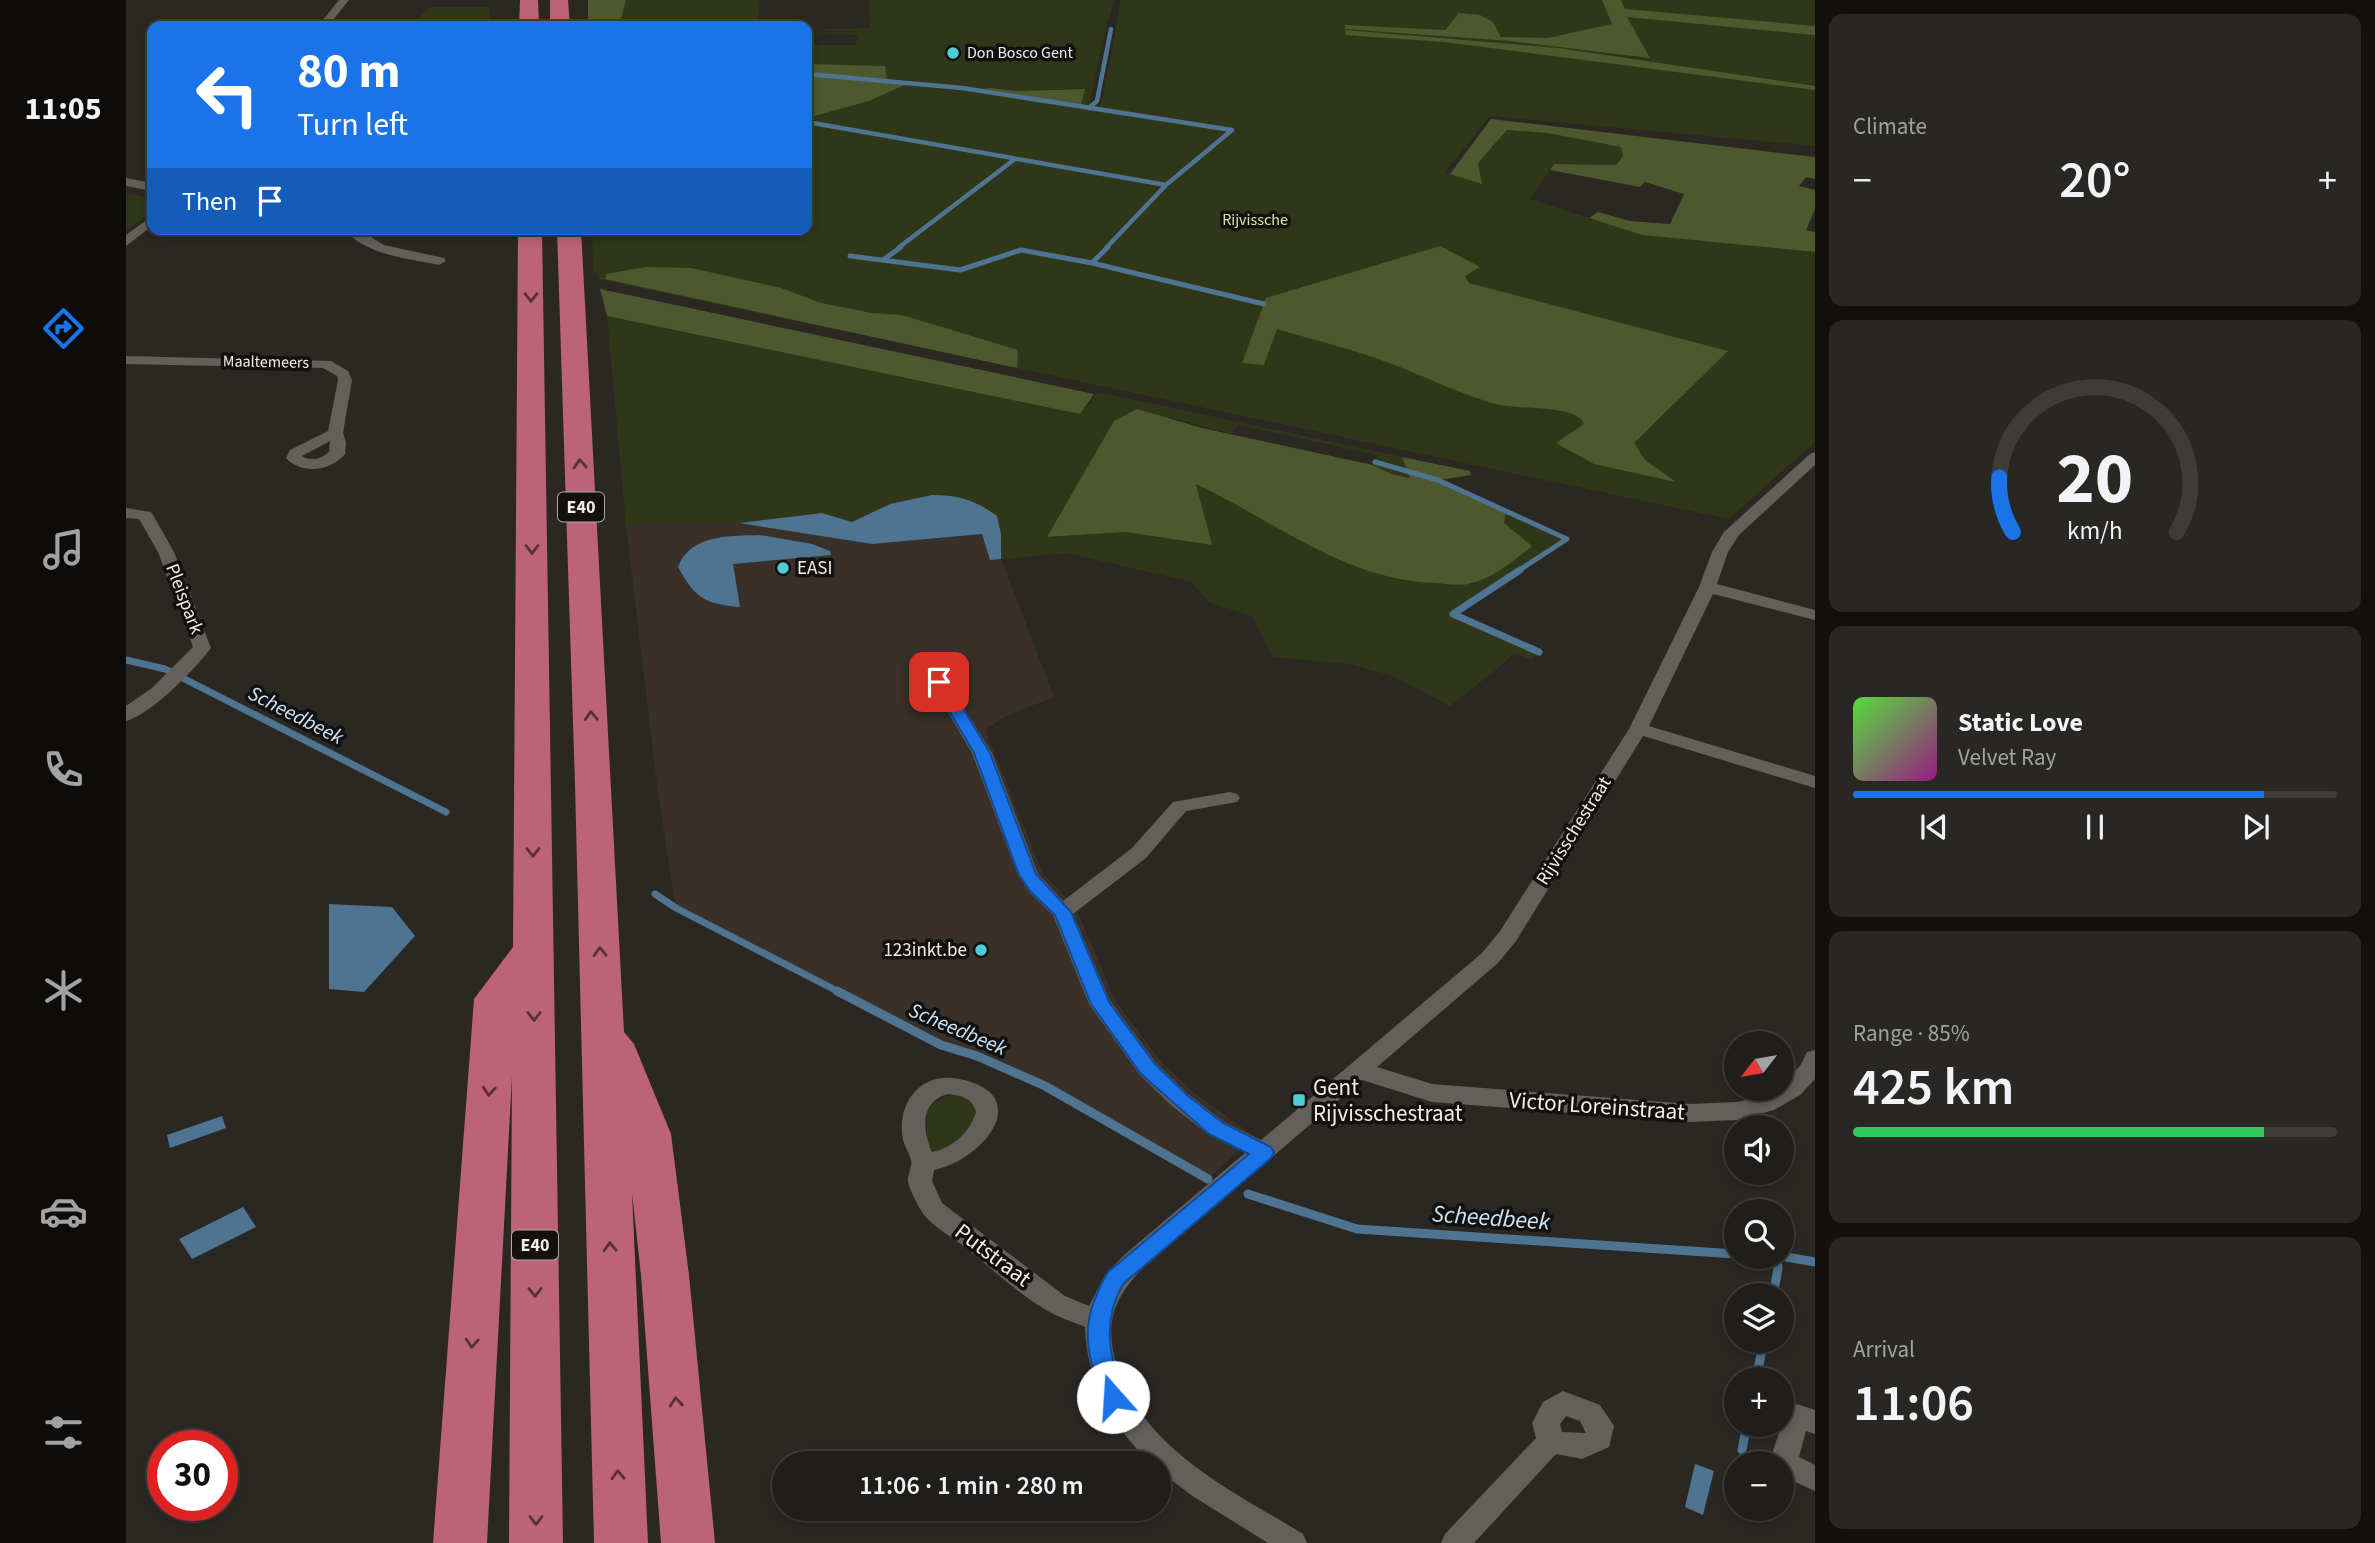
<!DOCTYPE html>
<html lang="en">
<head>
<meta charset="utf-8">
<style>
  :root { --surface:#201e1b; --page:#282724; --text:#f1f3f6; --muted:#a2a2a3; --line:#3d3c3a; --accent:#1a73e8 }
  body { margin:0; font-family:"Source Sans 3",sans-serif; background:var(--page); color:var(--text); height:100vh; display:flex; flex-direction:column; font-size:26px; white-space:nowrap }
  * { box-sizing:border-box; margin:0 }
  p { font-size:23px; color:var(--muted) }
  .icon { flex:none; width:38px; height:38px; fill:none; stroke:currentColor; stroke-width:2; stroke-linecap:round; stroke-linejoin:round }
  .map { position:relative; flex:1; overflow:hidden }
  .panel { display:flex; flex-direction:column; gap:14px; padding:14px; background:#12100f; width:560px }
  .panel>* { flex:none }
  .top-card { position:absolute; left:21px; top:21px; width:665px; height:214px; border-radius:14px; box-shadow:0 4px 10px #0003,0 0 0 2px var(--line); background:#1a73e8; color:#fff; overflow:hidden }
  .needle { width:46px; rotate:239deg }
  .buttons { position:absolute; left:1598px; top:1031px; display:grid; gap:14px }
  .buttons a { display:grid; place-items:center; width:70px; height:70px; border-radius:50%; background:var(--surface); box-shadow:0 4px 10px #0003,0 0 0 2px var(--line); font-size:35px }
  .speed { position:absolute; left:21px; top:1430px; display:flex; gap:14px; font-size:35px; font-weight:700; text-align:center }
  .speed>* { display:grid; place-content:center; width:91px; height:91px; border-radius:50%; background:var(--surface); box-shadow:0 4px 10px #0003,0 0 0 2px var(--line); line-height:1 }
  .speed .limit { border:10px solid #d22; background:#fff; color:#111 }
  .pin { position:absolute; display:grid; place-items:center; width:60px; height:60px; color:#fff; margin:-30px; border-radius:14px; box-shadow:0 4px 10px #0006 }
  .me { position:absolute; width:77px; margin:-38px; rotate:341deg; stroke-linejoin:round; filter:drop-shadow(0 0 5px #0008) }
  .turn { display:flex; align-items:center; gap:24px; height:147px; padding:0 35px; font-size:32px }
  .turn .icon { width:91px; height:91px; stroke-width:2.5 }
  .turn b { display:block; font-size:49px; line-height:60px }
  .then { display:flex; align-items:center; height:66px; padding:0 35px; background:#0003; gap:14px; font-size:26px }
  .big { font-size:52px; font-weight:600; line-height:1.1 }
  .panel .widget { flex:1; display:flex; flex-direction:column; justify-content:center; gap:10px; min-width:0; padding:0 24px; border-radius:14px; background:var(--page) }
  .panel .dial { align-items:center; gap:0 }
  .dial svg { height:182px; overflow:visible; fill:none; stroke:var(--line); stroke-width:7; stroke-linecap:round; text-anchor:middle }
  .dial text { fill:var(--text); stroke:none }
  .song { display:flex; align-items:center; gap:21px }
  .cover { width:84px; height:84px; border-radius:10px; background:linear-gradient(135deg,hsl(110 70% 55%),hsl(310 70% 35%)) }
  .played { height:7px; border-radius:4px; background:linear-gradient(90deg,var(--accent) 85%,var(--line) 85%) }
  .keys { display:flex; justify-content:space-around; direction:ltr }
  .heat { display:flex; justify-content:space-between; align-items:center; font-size:38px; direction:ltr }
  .charge { height:10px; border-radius:5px; background:linear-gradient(90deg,#34c759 85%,var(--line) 0) }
  .trip { position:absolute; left:646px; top:1451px; width:399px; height:70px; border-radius:35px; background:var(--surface); box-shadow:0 4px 10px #0003,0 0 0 2px var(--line); font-weight:600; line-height:70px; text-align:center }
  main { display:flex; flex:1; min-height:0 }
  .tab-bar { display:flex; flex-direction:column; width:126px; justify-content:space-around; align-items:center; background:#0d0c0b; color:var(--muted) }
  .tab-bar .icon { width:49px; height:49px }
  .tab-bar .current { color:var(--accent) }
  .tab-bar b { font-size:32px; color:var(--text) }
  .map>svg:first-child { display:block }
  .built { fill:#393129 }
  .green { fill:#2f3718; fill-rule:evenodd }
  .forest { fill:#4e582f }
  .water { fill:#4e7491 }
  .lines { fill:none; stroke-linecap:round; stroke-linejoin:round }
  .stream-far3 { stroke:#4e7491; stroke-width:4.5 }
  .stream-far2 { stroke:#4e7491; stroke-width:5 }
  .stream-far1 { stroke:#4e7491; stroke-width:7 }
  .stream { stroke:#4e7491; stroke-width:9 }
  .minor { fill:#635f5b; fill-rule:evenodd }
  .motorway { fill:#bc6279; fill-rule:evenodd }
  .oneway { stroke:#563139 }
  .route { fill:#1a73e8; stroke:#114b97; stroke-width:2 }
  .poi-dot { fill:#52cbd9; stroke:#12110f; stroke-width:2.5 }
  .labels { text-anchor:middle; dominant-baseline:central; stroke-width:7; stroke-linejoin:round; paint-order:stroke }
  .far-poi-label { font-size:16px; fill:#f0edeb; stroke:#12110f; text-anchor:start }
  .far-park-label { font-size:16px; fill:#d5e9a3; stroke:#12110f }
  .far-street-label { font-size:16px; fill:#f0edeb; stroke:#12110f }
  .shield { fill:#12110f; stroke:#adaba9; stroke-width:2 }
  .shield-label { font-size:18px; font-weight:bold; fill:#f0edeb }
  .poi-label { font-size:19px; fill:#f0edeb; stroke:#12110f; text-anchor:start }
  .street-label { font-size:19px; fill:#f0edeb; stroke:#12110f }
  .water-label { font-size:21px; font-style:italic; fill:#cce4f8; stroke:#12110f }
  .near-poi-label { font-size:23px; fill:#f0edeb; stroke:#12110f; text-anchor:start }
  .near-street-label { font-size:23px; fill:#f0edeb; stroke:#12110f }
  .near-water-label { font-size:24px; font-style:italic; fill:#cce4f8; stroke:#12110f }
</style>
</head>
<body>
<main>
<nav class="tab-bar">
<b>11:05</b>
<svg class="icon current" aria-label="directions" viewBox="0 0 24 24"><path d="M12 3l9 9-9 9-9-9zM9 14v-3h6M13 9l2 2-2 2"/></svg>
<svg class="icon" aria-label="music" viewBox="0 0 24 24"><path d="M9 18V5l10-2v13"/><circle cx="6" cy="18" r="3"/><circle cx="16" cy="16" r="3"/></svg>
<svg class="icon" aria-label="phone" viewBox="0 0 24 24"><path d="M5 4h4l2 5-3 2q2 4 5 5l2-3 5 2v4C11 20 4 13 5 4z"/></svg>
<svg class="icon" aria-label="climate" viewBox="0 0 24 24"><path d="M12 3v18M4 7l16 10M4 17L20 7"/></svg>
<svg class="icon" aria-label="car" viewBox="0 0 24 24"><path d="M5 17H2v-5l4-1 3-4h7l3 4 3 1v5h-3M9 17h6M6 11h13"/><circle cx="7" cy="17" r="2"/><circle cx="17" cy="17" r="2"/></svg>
<svg class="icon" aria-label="filters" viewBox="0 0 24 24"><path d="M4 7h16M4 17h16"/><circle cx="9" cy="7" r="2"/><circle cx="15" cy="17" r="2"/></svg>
</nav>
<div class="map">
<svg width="1689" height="1543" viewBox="0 0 1689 1543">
  <rect width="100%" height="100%" fill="#2b2824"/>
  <path class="built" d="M 613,523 L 746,544 L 856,534 L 864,560 L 875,559 L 928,697 L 880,716 L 859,730 L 916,872 L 950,908 L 989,1000 L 1036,1063 L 1067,1092 L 1128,1136 L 1082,1179 L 963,1110 L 856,1056 L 815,1045 L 550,908 L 532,793 L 500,525 Z"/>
  <path class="green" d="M 500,0 L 634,0 L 630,26 L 493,26 Z
    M 743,0 L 988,0 L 976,43 L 963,108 L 969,109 L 976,102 L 995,0 L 1689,0 L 1689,146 L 1364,116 L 1319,172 C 1342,179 1368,146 1381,130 L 1421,133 L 1496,147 L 1497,156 L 1490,165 L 1428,164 L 1404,199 L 1516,235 L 1689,252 L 1689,442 L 1603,519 L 472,279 L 472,273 L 467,272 L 466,229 L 681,229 L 681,76 L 784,83 L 760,80 L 759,66 L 681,64 L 681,45 L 730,45 L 732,35 L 681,33 L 742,32 L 681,30 L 744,28 ZM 864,88 L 900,91 L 957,88 L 955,105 L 857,90 Z
    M 304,7 L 364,7 L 363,26 L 284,26 Z
    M 0,193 L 26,199 L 26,210 L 0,231 Z
    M 481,316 L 954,414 L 972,392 L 1276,457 L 1285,478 L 1265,474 L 1247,465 L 1252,455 L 1112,425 L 1105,434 L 1044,417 L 922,537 L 999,532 L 1085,545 L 1070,483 L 1122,509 L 1389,531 L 1378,523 L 1380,511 L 1441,539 L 1328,615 L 1413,652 L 1405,660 L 1388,653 C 1369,673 1345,688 1324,706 L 1267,676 L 1223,664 L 1147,657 L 1126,616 L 1082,602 L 1066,582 L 941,553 L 875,559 L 875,534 L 764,504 L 725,522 L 696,513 L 613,523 L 500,525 Z
    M 827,1092 L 840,1095 L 857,1113 L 841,1136 L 811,1153 L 801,1145 L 801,1108 Z"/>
  <path class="forest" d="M 462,0 L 500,0 L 493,26 L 462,26 Z
    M 1476,0 L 1495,0 L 1499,9 L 1689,26 L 1689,35 L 1501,17 L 1524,58 L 1384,41 L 1219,29 L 1219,25 L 1319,30 L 1333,13 L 1354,15 L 1367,22 L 1375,37 L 1422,38 L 1486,24 Z
    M 1219,30 L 1432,48 L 1689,86 L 1689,90 L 1318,42 L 1220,35 Z
    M 681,64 L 759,66 L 761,80 L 785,82 L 743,101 L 681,118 Z
    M 864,88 L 893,91 L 959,89 L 955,105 L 855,89 Z
    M 1365,119 L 1689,157 L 1689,179 L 1680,177 L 1673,186 L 1689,190 L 1689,209 L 1680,230 L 1689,232 L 1689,252 L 1516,235 L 1463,218 L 1472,212 L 1504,221 L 1544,224 L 1558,194 L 1519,182 L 1514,187 L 1424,170 L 1428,164 L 1490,165 L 1497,156 L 1495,147 L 1421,133 L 1381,130 L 1352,163 L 1356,184 L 1324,174 Z
    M 1314,246 L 1354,267 L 1339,276 L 1343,283 L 1602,351 L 1508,443 L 1519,460 L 1550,482 L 1468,464 L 1430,443 L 1458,424 C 1451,404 1390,410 1369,404 C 1335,394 1306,380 1274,367 C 1234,351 1191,341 1151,329 L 1138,365 L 1116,363 L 1140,298 Z
    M 520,267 L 565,268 L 655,288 L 695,303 L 746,313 L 776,315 L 892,350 L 891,368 L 479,279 L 480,274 Z
    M 474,289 L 968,394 L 954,414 L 481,316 Z
    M 1011,409 L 1076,428 L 1247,465 L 1265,474 L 1284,478 L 1276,457 L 1344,471 L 1345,475 L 1314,480 L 1380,511 L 1378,523 L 1406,546 C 1386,562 1367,579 1342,584 C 1332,586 1320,584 1310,583 C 1220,581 1149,521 1070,484 L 1086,545 L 999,532 L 921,537 L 988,421 Z"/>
  <path class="water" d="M 806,495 C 833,495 849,500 871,516 L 875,534 L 875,559 L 864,560 L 856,534 L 746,544 L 613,523 L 696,513 L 726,522 L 764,504 Z
    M 634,535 L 686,544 L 704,551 L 705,555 L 607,564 L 614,607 C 579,604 569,598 552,567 C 564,534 605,536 634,535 Z
    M 203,904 L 266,907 L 289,936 L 238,992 L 203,989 Z
    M 96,1116 L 100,1128 L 44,1148 L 41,1135 Z
    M 117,1207 L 130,1227 L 66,1259 L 53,1239 Z
    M 1569,1464 L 1588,1471 L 1577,1515 L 1559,1507 Z"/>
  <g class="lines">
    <path class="stream-far3" d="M 681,74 L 836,88 L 1106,130 L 1040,185 L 980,248
      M 963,108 L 971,101 L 985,29
      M 681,122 L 1040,185
      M 772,248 L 889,159"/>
    <path class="stream-far2" d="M 724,256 L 834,270 L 895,250 L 966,263 L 982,247
      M 757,260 L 775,247
      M 966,263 L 1138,304
      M 1249,462 L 1312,480 L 1441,539 L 1392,571"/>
    <path class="stream-far1" d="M 1394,570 L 1327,614 L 1413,652
      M 0,660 L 39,669 L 320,812
      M 529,894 L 550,908 L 715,993"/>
    <path class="stream" d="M 711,991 L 815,1045 L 851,1056 L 919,1086 L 1082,1179
      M 1122,1194 L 1231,1229 L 1610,1254
      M 1655,1256 L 1689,1262
      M 1647,1295 L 1652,1269 L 1651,1256
      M 1630,1379 L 1638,1340
      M 1616,1450 L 1621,1424"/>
    <path class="minor" d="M 213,0 L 223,0 L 202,26 L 192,26 Z
      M 0,178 L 26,183 L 26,191 L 0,186 Z
      M 26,216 L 26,226 L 0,246 L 0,235 Z
      M 218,229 L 232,229 L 258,245 L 318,258 L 320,261 L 313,265 C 281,258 241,256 218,229 Z
      M 0,356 L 205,361 L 222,371 L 226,380 L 217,433 L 220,442 L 219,454 C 205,471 176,475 160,458 L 164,450 L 202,431 L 212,380 L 211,376 L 197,368 L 0,364 ZM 204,441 L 203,452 C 195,459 186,462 176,456 Z
      M 1689,452 L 1689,465 L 1613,535 L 1602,552 L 1591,584 L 1689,610 L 1689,620 L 1587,594 L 1523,726 L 1689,776 L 1689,788 L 1517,736 L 1390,941 L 1372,963 L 1251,1067 L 1306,1084 L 1564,1104 L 1611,1102 L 1633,1097 L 1648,1088 L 1656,1088 L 1656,1084 L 1674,1066 L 1681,1052 L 1689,1050 L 1689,1079 L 1674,1095 L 1648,1110 L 1611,1120 L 1564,1122 L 1306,1102 L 1236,1080 L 1016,1269 C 987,1299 978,1325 991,1366 C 1018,1450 1107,1491 1177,1534 L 1181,1543 L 1142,1543 L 1068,1497 L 1032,1470 L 1032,1463 L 1025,1463 C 987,1428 960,1379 959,1327 C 947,1322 932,1317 920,1310 C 890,1292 863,1266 836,1245 C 824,1236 807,1226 798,1215 C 793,1208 783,1189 782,1181 C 781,1174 787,1167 785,1160 C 783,1153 779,1147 777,1140 C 770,1104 794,1071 833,1079 C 910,1094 858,1160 808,1170 L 806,1181 L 816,1203 L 939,1296 L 963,1306 L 979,1275 L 998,1255 L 1119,1153 L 1082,1134 L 1046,1106 L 1014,1075 L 963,1004 L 927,915 L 904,893 L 892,875 L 846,753 L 804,682 L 813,677 L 819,678 L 866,753 L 912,874 L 937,901 L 1006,848 L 1047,802 L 1104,792 L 1111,794 L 1114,798 L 1111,802 L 1060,811 L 1020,858 L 947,914 L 984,1001 L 1030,1063 L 1062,1094 L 1098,1122 L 1135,1140 L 1356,953 L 1374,931 L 1503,729 L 1573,587 L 1586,552 L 1598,532 L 1684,454 ZM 822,1094 C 835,1096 846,1097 850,1112 C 844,1132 827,1148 806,1152 C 796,1129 794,1102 822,1094 Z
      M 0,508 L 25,512 L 27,515 L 48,552 L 85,648 C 69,669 26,714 0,721 L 0,706 L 26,688 L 67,647 L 32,552 L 13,519 L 0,518 Z
      M 1437,1391 L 1474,1405 L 1488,1426 L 1483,1447 L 1456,1459 L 1430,1454 L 1348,1543 L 1315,1543 L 1319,1534 L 1410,1438 L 1406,1423 L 1417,1402 ZM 1440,1416 L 1454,1421 L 1460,1433 L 1436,1432 L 1434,1424 Z
      M 1671,1404 L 1689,1410 L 1689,1434 L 1680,1431 L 1673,1457 L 1689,1465 L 1689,1491 L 1656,1476 L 1656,1463 L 1643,1463 L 1661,1408 Z"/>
    <path class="motorway" d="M 394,0 L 412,0 L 413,26 L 393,26 Z
      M 424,0 L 442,0 L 444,26 L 424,26 Z
      M 392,229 L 416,229 L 437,1543 L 383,1543 L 386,1076 L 361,1543 L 307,1543 L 348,999 L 387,947 Z
      M 431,229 L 455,229 L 498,1032 L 508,1044 L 545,1134 L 563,1275 L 589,1543 L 535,1543 L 515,1275 L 506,1193 L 522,1543 L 468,1543 L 449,784 Z"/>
  </g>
  <defs><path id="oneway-chevron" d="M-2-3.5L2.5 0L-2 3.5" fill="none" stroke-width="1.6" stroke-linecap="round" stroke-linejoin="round" transform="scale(1.75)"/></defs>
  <g class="oneway">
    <use href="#oneway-chevron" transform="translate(405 297) rotate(90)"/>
    <use href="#oneway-chevron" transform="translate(454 464) rotate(-93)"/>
    <use href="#oneway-chevron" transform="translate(406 549) rotate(90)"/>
    <use href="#oneway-chevron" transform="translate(465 716) rotate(-93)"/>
    <use href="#oneway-chevron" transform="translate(407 852) rotate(90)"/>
    <use href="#oneway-chevron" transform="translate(474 952) rotate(-92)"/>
    <use href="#oneway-chevron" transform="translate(408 1016) rotate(90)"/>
    <use href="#oneway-chevron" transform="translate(363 1091) rotate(94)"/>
    <use href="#oneway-chevron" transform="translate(484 1247) rotate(-92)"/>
    <use href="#oneway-chevron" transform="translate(409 1292) rotate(90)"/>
    <use href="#oneway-chevron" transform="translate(346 1343) rotate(94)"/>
    <use href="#oneway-chevron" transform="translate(550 1402) rotate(-95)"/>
    <use href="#oneway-chevron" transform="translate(492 1475) rotate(-92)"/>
    <use href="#oneway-chevron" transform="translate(410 1520) rotate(90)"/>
  </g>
  <path class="route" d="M 813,678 L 821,682 L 864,753 L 910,874 L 945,912 L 983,1002 L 1029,1064 L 1061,1095 L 1097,1123 L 1145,1147 L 1148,1152 L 1145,1158 L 997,1284 C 975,1322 984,1358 998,1397 L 995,1404 L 987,1407 L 979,1404 L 976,1397 C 958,1346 954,1320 982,1272 L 1123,1154 L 1083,1134 L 1015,1074 L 965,1004 L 929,915 L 905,892 L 893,875 L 848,753 L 806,682 Z"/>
  <g class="poi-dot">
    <circle cx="827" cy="53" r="7"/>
    <circle cx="657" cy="568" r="7"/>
    <circle cx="855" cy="950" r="7"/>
    <rect x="1166" y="1093" width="14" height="14" rx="3.5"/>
  </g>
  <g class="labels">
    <g class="far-poi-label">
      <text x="841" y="53">Don Bosco Gent</text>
    </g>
    <g class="far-park-label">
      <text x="1129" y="220">Rijvissche</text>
    </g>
    <g class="far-street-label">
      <text transform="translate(140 362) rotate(1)">Maaltemeers</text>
    </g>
    <g class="shield">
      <rect x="432" y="492.5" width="46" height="29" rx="5"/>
      <rect x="386" y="1230.5" width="46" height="29" rx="5"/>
    </g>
    <g class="shield-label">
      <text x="455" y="507">E40</text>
      <text x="409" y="1245">E40</text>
    </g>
    <g class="poi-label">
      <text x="671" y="568">EASI</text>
      <text x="841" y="950" text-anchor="end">123inkt.be</text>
    </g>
    <g class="street-label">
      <text transform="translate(58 599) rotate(69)">Pleispark</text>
      <text transform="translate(1448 831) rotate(-58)">Rijvisschestraat</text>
    </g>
    <g class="water-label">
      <text transform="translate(170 715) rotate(27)">Scheedbeek</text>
      <text transform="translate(832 1029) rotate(23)">Scheedbeek</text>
    </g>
    <g class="near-poi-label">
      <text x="1187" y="1087">Gent<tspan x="1187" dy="26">Rijvisschestraat</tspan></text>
    </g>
    <g class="near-street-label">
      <text transform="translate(1471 1106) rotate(4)">Victor Loreinstraat</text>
      <text transform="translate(867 1255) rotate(37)">Putstraat</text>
    </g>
    <g class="near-water-label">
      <text transform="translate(1365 1218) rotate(4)">Scheedbeek</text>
    </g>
  </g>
</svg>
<div class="buttons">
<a><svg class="needle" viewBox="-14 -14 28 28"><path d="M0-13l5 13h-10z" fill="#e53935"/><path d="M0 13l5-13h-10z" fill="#a2a2a3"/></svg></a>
<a><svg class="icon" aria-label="sound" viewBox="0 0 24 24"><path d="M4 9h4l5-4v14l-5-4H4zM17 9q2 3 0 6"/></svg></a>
<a><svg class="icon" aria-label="search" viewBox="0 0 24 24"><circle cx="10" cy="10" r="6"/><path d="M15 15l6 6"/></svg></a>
<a><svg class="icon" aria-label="layers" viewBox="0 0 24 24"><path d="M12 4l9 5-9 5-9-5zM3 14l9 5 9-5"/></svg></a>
<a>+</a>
<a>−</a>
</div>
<div class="speed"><div class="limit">30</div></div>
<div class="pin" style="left:813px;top:682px;background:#d93025"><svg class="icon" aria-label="arrive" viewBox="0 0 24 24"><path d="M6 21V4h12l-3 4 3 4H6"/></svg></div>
<svg class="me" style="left:987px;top:1397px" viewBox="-20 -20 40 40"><circle r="19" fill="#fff"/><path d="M0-13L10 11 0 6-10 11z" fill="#1a73e8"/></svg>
<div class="trip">11:06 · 1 min · 280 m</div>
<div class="top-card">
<div class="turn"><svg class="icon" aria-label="left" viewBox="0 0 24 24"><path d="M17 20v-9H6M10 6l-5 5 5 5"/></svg><div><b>80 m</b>Turn left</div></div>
<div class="then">Then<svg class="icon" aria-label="arrive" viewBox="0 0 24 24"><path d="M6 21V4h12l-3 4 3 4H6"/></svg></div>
</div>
</div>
<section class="panel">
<div class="widget"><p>Climate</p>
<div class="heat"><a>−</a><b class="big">20°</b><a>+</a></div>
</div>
<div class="widget dial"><svg viewBox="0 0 100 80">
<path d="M14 69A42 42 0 1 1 86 69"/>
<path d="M14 69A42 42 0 0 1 8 45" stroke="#1a73e8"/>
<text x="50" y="56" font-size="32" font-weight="700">20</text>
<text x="50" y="72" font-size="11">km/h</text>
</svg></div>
<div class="widget">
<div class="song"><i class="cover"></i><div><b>Static Love</b><p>Velvet Ray</p></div></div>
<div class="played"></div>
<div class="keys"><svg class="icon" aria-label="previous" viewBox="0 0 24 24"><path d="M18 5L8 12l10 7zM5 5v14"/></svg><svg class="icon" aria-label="pause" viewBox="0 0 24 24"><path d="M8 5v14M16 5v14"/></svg><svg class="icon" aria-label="next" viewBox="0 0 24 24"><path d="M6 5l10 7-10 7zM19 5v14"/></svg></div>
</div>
<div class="widget"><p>Range · 85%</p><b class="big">425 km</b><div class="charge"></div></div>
<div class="widget"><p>Arrival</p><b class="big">11:06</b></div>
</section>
</main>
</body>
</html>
